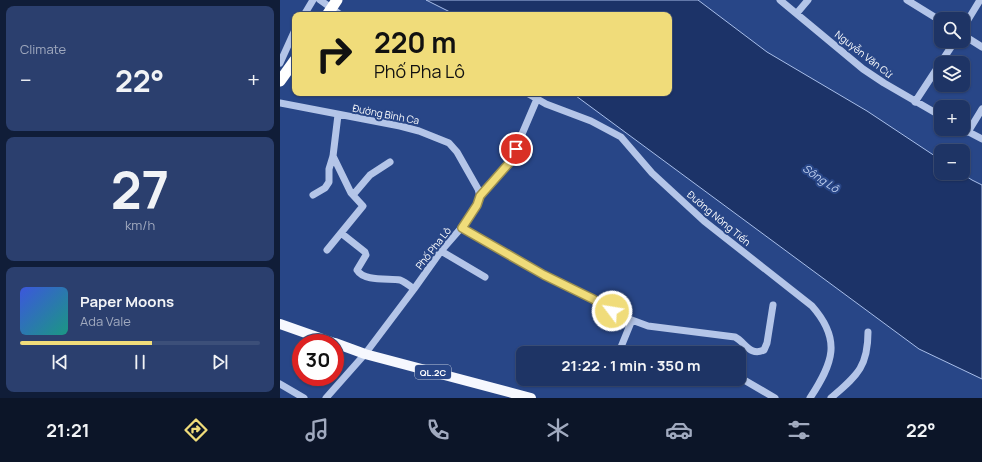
<!DOCTYPE html>
<html lang="en">
<head>
<meta charset="utf-8">
<style>
  :root { --surface:#1e3465; --page:#2b3f6e; --text:#f1f3f6; --muted:#a1aabf; --line:#3c4f79; --accent:#f0dc7a }
  body { margin:0; font-family:Manrope,sans-serif; background:var(--page); color:var(--text); height:100vh; display:flex; flex-direction:column; font-size:15px; white-space:nowrap }
  * { box-sizing:border-box; margin:0 }
  p { font-size:13px; color:var(--muted) }
  .icon { flex:none; width:22px; height:22px; fill:none; stroke:currentColor; stroke-width:2; stroke-linecap:round; stroke-linejoin:round }
  .map { position:relative; flex:1; overflow:hidden }
  .side { display:flex; flex-direction:column; gap:6px; padding:6px; background:#101d38; width:280px }
  .side>* { flex:none }
  .banner { position:absolute; left:12px; top:12px; width:380px; height:84px; border-radius:8px; box-shadow:0 1px 3px #0004,0 0 0 1px var(--line); background:#f0dc7a; color:#111; overflow:hidden }
  .tools { position:absolute; left:654px; top:12px; display:grid; gap:8px }
  .tools a { display:grid; place-items:center; width:36px; height:36px; border-radius:8px; background:var(--surface); box-shadow:0 1px 3px #0004,0 0 0 1px var(--line); font-size:20px }
  .speed { position:absolute; left:12px; top:334px; display:flex; gap:8px; font-size:20px; font-weight:700; text-align:center }
  .speed>* { display:grid; place-content:center; width:52px; height:52px; border-radius:50%; background:var(--surface); box-shadow:0 1px 3px #0004,0 0 0 1px var(--line); line-height:1 }
  .speed .limit { border:6px solid #d22; background:#fff; color:#111 }
  .pin { position:absolute; display:grid; place-items:center; width:34px; height:34px; color:#fff; margin:-17px; border:2px solid #fff; border-radius:50%; box-shadow:0 1px 4px #0007 }
  .me { position:absolute; width:44px; margin:-22px; rotate:301deg; stroke-linejoin:round; filter:drop-shadow(0 0 3px #0008) }
  .turn { display:flex; align-items:center; gap:14px; height:84px; padding:0 16px; font-size:18px }
  .turn .icon { width:52px; height:52px; stroke-width:2.5 }
  .turn b { display:block; font-size:28px; line-height:34px }
  .big { font-size:30px; font-weight:700; line-height:1.1 }
  .side .card { flex:1; display:flex; flex-direction:column; justify-content:center; gap:6px; min-width:0; padding:0 14px; border-radius:8px; background:var(--page) }
  .side .dial { align-items:center; gap:0 }
  .dial b { font-size:52px; line-height:1 }
  .song { display:flex; align-items:center; gap:12px }
  .cover { width:48px; height:48px; border-radius:6px; background:linear-gradient(135deg,hsl(230 70% 55%),hsl(170 70% 35%)) }
  .played { height:4px; border-radius:2px; background:linear-gradient(90deg,var(--accent) 55%,var(--line) 55%) }
  .keys { display:flex; justify-content:space-around; direction:ltr }
  .heat { display:flex; justify-content:space-between; align-items:center; font-size:22px; direction:ltr }
  .trip { position:absolute; left:236px; top:346px; width:230px; height:40px; border-radius:8px; background:var(--surface); box-shadow:0 1px 3px #0004,0 0 0 1px var(--line); font-weight:700; line-height:40px; text-align:center }
  .dock { display:flex; height:64px; justify-content:space-around; align-items:center; background:#0c1528; color:var(--muted) }
  .dock .icon { width:28px; height:28px }
  .dock .current { color:var(--accent) }
  .dock b { font-size:18px; color:var(--text) }
  main { display:flex; flex:1; min-height:0 }
  .map>svg:first-child { display:block }
  .water { fill:#1c3368; stroke:#a8bee9 }
  .lines { fill:none; stroke-linecap:round; stroke-linejoin:round }
  .minor { stroke:#b4c5e8; stroke-width:7 }
  .major { stroke:#f6f8fe; stroke-width:10 }
  .highway { stroke:#fff; stroke-width:11 }
  .highway-bridge { stroke:#fff; stroke-width:11 }
  .route-casing { stroke:#9c8f4f; stroke-width:10 }
  .route { stroke:#f0dc7a; stroke-width:7 }
  .labels { text-anchor:middle; dominant-baseline:central; stroke-width:4; stroke-linejoin:round; paint-order:stroke }
  .shield { fill:#284687; stroke:#bec8db; stroke-width:1 }
  .shield-label { font-size:9px; font-weight:bold; fill:#fff }
  .street-label { font-size:10px; fill:#fff; stroke:#284687 }
  .water-label { font-size:11px; font-style:italic; fill:#bfd0f0; stroke:#284687 }
</style>
</head>
<body>
<main>
<section class="side">
<div class="card"><p>Climate</p>
<div class="heat"><a>−</a><b class="big">22°</b><a>+</a></div>
</div>
<div class="card dial"><b>27</b><p>km/h</p></div>
<div class="card">
<div class="song"><i class="cover"></i><div><b>Paper Moons</b><p>Ada Vale</p></div></div>
<div class="played"></div>
<div class="keys"><svg class="icon" aria-label="previous" viewBox="0 0 24 24"><path d="M18 5L8 12l10 7zM5 5v14"/></svg><svg class="icon" aria-label="pause" viewBox="0 0 24 24"><path d="M8 5v14M16 5v14"/></svg><svg class="icon" aria-label="next" viewBox="0 0 24 24"><path d="M6 5l10 7-10 7zM19 5v14"/></svg></div>
</div>
</section>
<div class="map">
<svg width="702" height="398" viewBox="0 0 702 398">
  <rect width="100%" height="100%" fill="#284687"/>
  <path class="water" d="M 146,0 L 418,0 L 487,52 L 587,111 L 661,160 L 661,173 L 681,173 L 692,180 L 702,185 L 702,379 L 639,349 L 292,93 L 389,93 L 389,15 L 176,15 Z"/>
  <g class="lines">
    <path class="minor" d="M 40,0 L 61,15
      M 500,0 L 583,69 L 604,83 L 661,116
      M 627,0 L 661,21
      M 517,13 L 528,0
      M 24,15 L 33,0
      M 683,28 L 700,0
      M 683,35 L 702,47
      M 0,63 L 15,30
      M 247,93 L 266,104 L 311,121 L 341,137 L 372,173 L 424,221 L 532,306 C 562,340 553,363 530,398
      M 635,102 L 675,41
      M 0,103 L 120,126 L 139,131 L 169,143 L 177,152 L 198,189 L 200,196
      M 683,129 L 702,139
      M 688,132 L 702,109
      M 33,195 L 45,188 L 49,182 L 49,169 L 53,156 L 58,115
      M 73,195 L 90,175 L 110,162
      M 182,227 L 264,275 L 313,299 L 341,316 L 368,326 L 455,337 C 465,342 470,357 484,350 L 487,343 L 493,305
      M 61,233 L 85,252 L 86,255 L 77,270 C 84,282 109,278 120,280 C 125,282 130,286 134,289
      M 47,250 L 83,206 L 71,193 L 53,156
      M 161,251 L 205,277
      M 343,353 L 341,351 L 341,347 L 352,320
      M 459,377 L 495,398
      M 0,384 L 24,398
      M 46,398 L 85,354 L 134,289 L 161,251 L 182,227 L 197,205 L 200,196 L 230,162 L 257,99
      M 551,398 C 576,376 588,368 588,332"/>
    <path class="major" d="M 0,324 L 54,343
      M 55,343 L 85,354 L 251,398"/>
    <path class="highway" d="M 0,81 L 15,60"/>
    <path class="highway-bridge" d="M 47,15 L 57,0"/>
  </g>
  <g class="lines">
    <g class="route-casing">
      <path id="route" d="M 236,149 L 230,162 L 200,196 L 197,205 L 182,228 L 264,275 L 313,299 L 332,311"/>
    </g>
    <use href="#route" class="route"/>
  </g>
  <g class="labels">
    <rect class="shield" x="135" y="365" width="36" height="14" rx="3"/>
    <g class="shield-label">
      <text x="153" y="372">QL.2C</text>
    </g>
    <g class="street-label">
      <text transform="translate(584 54) rotate(38)">Nguyễn Văn Cừ</text>
      <text transform="translate(106 114) rotate(11)">Đường Bình Ca</text>
      <text transform="translate(439 218) rotate(40)">Đường Nông Tiến</text>
      <text transform="translate(153 248) rotate(-52)">Phố Pha Lô</text>
    </g>
    <g class="water-label">
      <text transform="translate(541 178) rotate(34)">Sông Lô</text>
    </g>
  </g>
</svg>
<div class="tools">
<a><svg class="icon" aria-label="search" viewBox="0 0 24 24"><circle cx="10" cy="10" r="6"/><path d="M15 15l6 6"/></svg></a>
<a><svg class="icon" aria-label="layers" viewBox="0 0 24 24"><path d="M12 4l9 5-9 5-9-5zM3 14l9 5 9-5"/></svg></a>
<a>+</a>
<a>−</a>
</div>
<div class="speed"><div class="limit">30</div></div>
<div class="pin" style="left:236px;top:149px;background:#d93025"><svg class="icon" aria-label="arrive" viewBox="0 0 24 24"><path d="M6 21V4h12l-3 4 3 4H6"/></svg></div>
<svg class="me" style="left:332px;top:311px" viewBox="-20 -20 40 40"><circle r="17" fill="#f0dc7a" stroke="#fff" stroke-width="3"/><path d="M0-11L8 9 0 5-8 9z" fill="#fff"/></svg>
<div class="trip">21:22 · 1 min · 350 m</div>
<div class="banner">
<div class="turn"><svg class="icon" aria-label="right" viewBox="0 0 24 24"><path d="M7 20v-9h11M14 6l5 5-5 5"/></svg><div><b>220 m</b>Phố Pha Lô</div></div>
</div>
</div>
</main>
<nav class="dock">
<b>21:21</b>
<svg class="icon current" aria-label="directions" viewBox="0 0 24 24"><path d="M12 3l9 9-9 9-9-9zM9 14v-3h6M13 9l2 2-2 2"/></svg>
<svg class="icon" aria-label="music" viewBox="0 0 24 24"><path d="M9 18V5l10-2v13"/><circle cx="6" cy="18" r="3"/><circle cx="16" cy="16" r="3"/></svg>
<svg class="icon" aria-label="phone" viewBox="0 0 24 24"><path d="M5 4h4l2 5-3 2q2 4 5 5l2-3 5 2v4C11 20 4 13 5 4z"/></svg>
<svg class="icon" aria-label="climate" viewBox="0 0 24 24"><path d="M12 3v18M4 7l16 10M4 17L20 7"/></svg>
<svg class="icon" aria-label="car" viewBox="0 0 24 24"><path d="M5 17H2v-5l4-1 3-4h7l3 4 3 1v5h-3M9 17h6M6 11h13"/><circle cx="7" cy="17" r="2"/><circle cx="17" cy="17" r="2"/></svg>
<svg class="icon" aria-label="filters" viewBox="0 0 24 24"><path d="M4 7h16M4 17h16"/><circle cx="9" cy="7" r="2"/><circle cx="15" cy="17" r="2"/></svg>
<b>22°</b>
</nav>
</body>
</html>
